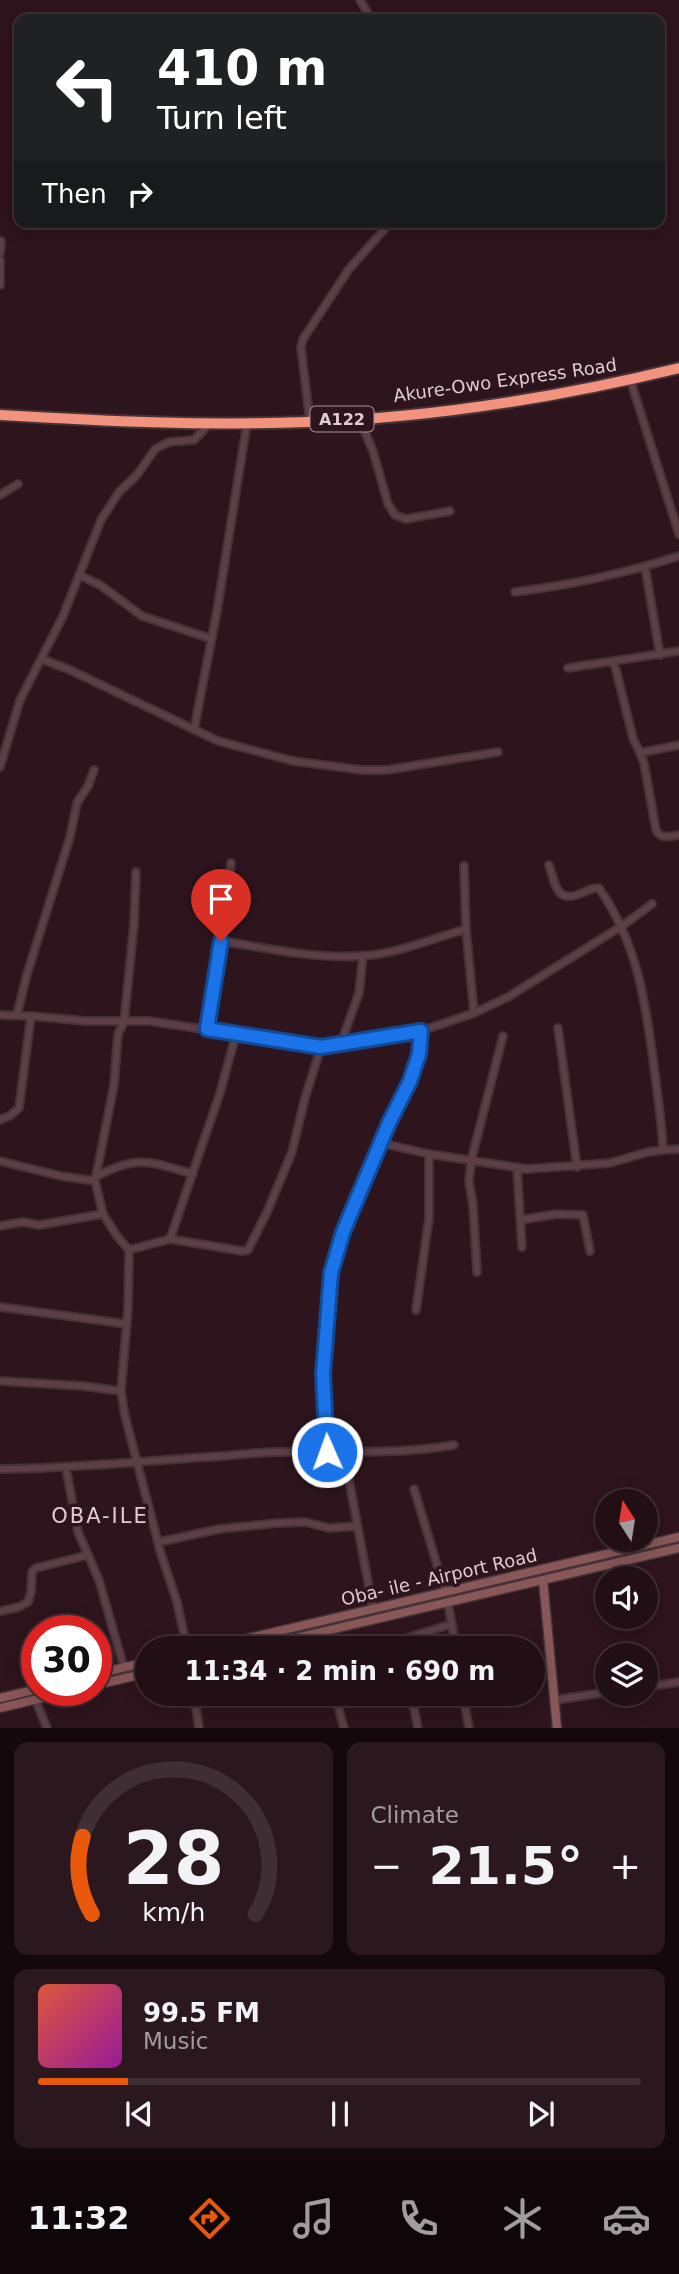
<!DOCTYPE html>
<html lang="en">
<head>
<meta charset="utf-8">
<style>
  :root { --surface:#220f15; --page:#2a181e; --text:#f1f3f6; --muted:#a29ca0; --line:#3f2f34; --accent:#ea580c }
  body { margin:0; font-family:"DejaVu Sans",sans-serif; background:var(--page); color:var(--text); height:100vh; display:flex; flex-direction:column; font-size:26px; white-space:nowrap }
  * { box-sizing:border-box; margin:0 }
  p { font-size:23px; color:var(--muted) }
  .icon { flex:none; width:38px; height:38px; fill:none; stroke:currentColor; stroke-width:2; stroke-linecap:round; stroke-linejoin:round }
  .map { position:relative; height:1728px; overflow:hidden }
  .side { display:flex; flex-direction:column; gap:14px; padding:14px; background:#13080c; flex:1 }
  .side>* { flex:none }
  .banner { position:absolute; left:14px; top:14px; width:651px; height:214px; border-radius:14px; box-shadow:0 4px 18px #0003,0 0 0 2px var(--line); background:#202124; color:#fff; overflow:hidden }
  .needle { width:46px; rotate:348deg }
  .tools { position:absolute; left:595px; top:1489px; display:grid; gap:14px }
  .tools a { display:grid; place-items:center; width:63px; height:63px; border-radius:50%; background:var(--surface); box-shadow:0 4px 18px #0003,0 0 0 2px var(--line); font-size:35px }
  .speed { position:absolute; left:21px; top:1615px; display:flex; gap:14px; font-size:35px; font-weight:700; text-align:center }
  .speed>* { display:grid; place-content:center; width:91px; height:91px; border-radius:50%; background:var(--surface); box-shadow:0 4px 18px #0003,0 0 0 2px var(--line); line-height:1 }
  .speed .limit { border:10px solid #d22; background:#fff; color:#111 }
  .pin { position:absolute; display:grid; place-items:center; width:60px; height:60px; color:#fff; margin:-72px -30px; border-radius:50% 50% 50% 0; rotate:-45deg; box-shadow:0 0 7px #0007 }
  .pin .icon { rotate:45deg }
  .me { position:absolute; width:77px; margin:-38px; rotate:358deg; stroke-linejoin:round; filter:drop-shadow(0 0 5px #0008) }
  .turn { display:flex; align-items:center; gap:24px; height:147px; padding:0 28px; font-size:32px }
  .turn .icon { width:91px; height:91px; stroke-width:2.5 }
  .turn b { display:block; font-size:49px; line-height:60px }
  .then { display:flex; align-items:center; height:66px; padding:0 28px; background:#0003; gap:14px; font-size:26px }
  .big { font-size:52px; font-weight:700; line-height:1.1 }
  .side .widget { flex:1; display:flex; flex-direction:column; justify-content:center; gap:10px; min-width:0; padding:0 24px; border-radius:14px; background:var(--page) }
  .side .dial { align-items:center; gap:0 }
  .dial svg { height:182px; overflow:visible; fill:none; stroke:var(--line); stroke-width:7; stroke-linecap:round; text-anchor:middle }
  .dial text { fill:var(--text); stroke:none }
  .song { display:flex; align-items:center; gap:21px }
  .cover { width:84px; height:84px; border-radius:10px; background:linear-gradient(135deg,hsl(10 70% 55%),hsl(300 70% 35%)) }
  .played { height:7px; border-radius:4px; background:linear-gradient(90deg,var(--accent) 15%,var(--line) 15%) }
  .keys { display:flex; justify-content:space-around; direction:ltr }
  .heat { display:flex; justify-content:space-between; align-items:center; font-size:38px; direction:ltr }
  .side .tiles { flex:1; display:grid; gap:14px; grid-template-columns:1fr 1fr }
  .widget:last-child { grid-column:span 2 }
  .trip { position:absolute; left:135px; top:1636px; width:410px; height:70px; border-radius:35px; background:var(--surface); box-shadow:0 4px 18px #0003,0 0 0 2px var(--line); font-weight:700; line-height:70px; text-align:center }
  .tabs { display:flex; height:112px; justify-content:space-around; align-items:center; background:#0e0608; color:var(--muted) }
  .tabs .icon { width:49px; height:49px }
  .tabs .selected { color:var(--accent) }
  .tabs b { font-size:32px; color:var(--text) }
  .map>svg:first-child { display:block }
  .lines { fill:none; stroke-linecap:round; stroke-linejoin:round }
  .street-casing { stroke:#453237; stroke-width:10 }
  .secondary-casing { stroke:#453237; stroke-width:11 }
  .highway-casing { stroke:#453237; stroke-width:14 }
  .street { stroke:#5c3e47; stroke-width:6 }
  .secondary { stroke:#895758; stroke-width:8 }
  .highway { stroke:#f2927f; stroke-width:10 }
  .route-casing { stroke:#114b97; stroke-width:18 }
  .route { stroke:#1a73e8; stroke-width:12 }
  .labels { text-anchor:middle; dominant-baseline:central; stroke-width:7; stroke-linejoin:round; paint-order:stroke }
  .shield { fill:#2e141c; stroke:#aa959b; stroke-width:2 }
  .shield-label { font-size:16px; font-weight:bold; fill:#dfccd1 }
  .street-label { font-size:18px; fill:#dfccd1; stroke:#2e141c }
  .quarter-label { font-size:21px; letter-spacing:2px; fill:#dfccd1; stroke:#2e141c }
</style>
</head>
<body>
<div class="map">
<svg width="679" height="1728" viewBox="0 0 679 1728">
  <rect width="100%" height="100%" fill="#2e141c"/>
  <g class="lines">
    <g class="street-casing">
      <path id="street" d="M 360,0 L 371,19
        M 0,253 L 1,241
        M 0,260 L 0,285
        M 630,379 L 679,534
        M 359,418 L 373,451 L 388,504 L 395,515 L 406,519 L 450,511
        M 310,422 L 301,348 L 303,339 L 349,269 L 391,222
        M 0,495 L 18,484
        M 645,567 L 660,655
        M 79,575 L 100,585 L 142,616 L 212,639
        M 515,592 C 570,585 626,573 679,556
        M 42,659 L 70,670 L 218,741 L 293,761 L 362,770 L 387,770 L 498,752
        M 614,662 L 633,738 L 640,753 L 679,745
        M 568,668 L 679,651
        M 194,730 L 217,611 L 247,423
        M 640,753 L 644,763 L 656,830 C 661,840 669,836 679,835
        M 0,767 L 20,700 L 63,616 L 101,520 L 119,492 L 137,475 L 155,449 L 169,442 L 194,440 L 209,424
        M 464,866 L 466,929 L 474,1013
        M 221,941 C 267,948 314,959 361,956 C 396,954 432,939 466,929
        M 0,1015 L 31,1016 L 86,1021 L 149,1021 L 321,1047 L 421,1031 L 474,1013 L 508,997 L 622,926 L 652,904
        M 17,1015 L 27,974 L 70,837 L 77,803 L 88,786 L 94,770
        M 558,1028 L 577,1167
        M 207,1029 L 231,863
        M 341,1043 L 359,993 L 363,956
        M 0,1120 L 11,1115 L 19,1108 L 31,1016
        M 381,1143 L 429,1154 L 527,1169 L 610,1163 L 648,1152 L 663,1150 C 662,1125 658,1099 655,1074 C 646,1006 639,946 599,888 C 592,888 588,890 582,893 C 556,904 556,886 549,865
        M 663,1150 L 679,1149
        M 0,1161 L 61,1176 L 95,1181
        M 517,1168 L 522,1247
        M 97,1176 C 139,1154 151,1162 193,1174
        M 520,1220 L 557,1214 L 583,1215 L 590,1251
        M 0,1226 L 23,1222 L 39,1225 L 103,1214
        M 170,1239 L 220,1093 L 236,1034
        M 129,1250 L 117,1236 L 103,1214 L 95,1181 L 114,1085 L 118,1034 L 124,1022 L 134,924 L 136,872
        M 477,1272 L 473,1205 L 469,1181 L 471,1161 L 503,1036
        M 0,1307 L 127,1324
        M 416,1310 L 429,1218 L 429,1154
        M 0,1381 L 83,1386 L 121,1391
        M 327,1452 L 323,1375 L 331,1273 L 343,1232 L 389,1123 L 410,1081 L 419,1054 L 421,1031
        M 344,1453 L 373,1609
        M 66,1468 L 78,1532 L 99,1580 L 124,1668
        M 0,1469 C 70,1469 139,1461 208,1457 C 232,1456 255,1452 278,1452 C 337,1451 396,1455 454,1445
        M 414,1489 L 445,1591
        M 159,1542 L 219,1529 L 278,1523 L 305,1522 L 329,1528 L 357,1526
        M 448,1603 L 456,1648
        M 0,1611 L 19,1607 L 28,1602 L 31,1592 L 32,1572 L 36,1568 L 88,1555
        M 317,1633 L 322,1648
        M 187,1648 L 177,1602 L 161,1554 L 125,1416 L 121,1391 L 128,1308 L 129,1250 L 170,1239 L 242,1251 L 248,1250 L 267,1212 L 292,1152 L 305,1098 L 321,1047
        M 401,1648 L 401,1643 L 410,1637 L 452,1624
        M 646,1687 L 679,1682
        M 194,1694 L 199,1728
        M 335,1694 L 344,1728
        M 411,1694 L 418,1728
        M 463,1694 L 469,1728
        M 555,1700 L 607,1692
        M 36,1701 L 47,1728"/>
    </g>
    <g class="secondary-casing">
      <path id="secondary" d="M 543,1580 L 557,1728
        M 207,1648 L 679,1537
        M 253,1648 L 679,1548
        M 96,1674 L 147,1662
        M 96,1685 L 147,1673
        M 0,1698 L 37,1689
        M 0,1708 L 75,1690"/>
    </g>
    <g class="highway-casing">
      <path id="highway" d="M 0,415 C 102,421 205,426 307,422 C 431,418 559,397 679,368"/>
    </g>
    <use href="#street" class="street"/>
    <use href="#secondary" class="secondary"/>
    <use href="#highway" class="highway"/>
  </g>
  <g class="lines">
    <g class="route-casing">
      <path id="route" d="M 221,941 L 207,1029 L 321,1047 L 421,1031 L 419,1054 L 410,1081 L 389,1123 L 343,1232 L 331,1273 L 323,1374 L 327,1452"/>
    </g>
    <use href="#route" class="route"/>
  </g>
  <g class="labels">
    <rect class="shield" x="310.5" y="406.5" width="63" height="25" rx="5"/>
    <g class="shield-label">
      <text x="342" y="419">A122</text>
    </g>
    <g class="street-label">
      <text transform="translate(505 380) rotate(-8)">Akure-Owo Express Road</text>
      <text transform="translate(439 1577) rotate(-13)">Oba- ile - Airport Road</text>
    </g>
    <g class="quarter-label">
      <text x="100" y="1516">OBA-ILE</text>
    </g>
  </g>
</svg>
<div class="tools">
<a><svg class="needle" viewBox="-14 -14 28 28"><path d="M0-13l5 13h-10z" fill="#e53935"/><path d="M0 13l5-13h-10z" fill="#a29ca0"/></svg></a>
<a><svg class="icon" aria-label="sound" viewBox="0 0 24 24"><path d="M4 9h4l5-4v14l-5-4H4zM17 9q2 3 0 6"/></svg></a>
<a><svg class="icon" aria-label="layers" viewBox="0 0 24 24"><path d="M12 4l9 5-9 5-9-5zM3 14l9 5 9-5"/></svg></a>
</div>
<div class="speed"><div class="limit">30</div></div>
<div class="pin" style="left:221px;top:941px;background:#d93025"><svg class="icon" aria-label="arrive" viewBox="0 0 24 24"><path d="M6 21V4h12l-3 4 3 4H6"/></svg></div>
<svg class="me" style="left:327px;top:1452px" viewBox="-20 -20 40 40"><circle r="17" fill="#1a73e8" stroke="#fff" stroke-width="3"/><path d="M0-11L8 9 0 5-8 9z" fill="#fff"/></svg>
<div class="trip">11:34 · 2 min · 690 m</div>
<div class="banner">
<div class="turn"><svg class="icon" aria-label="left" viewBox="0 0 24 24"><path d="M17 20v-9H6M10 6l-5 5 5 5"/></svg><div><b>410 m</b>Turn left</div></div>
<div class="then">Then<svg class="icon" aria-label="right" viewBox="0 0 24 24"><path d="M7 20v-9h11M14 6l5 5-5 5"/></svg></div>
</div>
</div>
<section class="side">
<div class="tiles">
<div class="widget dial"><svg viewBox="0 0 100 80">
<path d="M14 69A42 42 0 1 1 86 69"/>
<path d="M14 69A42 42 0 0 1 10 35" stroke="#ea580c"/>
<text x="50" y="56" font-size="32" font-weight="700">28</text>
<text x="50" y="72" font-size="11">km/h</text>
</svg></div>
<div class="widget"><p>Climate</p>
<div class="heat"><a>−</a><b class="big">21.5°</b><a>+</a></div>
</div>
<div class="widget">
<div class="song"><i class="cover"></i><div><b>99.5 FM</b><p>Music</p></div></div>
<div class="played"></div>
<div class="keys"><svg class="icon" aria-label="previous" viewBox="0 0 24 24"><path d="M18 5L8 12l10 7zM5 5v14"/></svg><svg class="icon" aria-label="pause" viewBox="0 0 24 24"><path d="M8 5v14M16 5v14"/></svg><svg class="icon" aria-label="next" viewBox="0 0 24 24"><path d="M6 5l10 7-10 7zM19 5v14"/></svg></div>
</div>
</div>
</section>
<nav class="tabs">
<b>11:32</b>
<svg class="icon selected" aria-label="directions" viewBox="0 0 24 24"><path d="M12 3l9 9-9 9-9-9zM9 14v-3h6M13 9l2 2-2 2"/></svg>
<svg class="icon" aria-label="music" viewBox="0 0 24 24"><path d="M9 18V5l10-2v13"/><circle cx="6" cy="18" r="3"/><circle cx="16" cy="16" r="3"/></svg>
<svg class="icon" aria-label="phone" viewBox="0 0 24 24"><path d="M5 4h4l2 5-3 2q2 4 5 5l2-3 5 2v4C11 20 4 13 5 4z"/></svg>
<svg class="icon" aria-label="climate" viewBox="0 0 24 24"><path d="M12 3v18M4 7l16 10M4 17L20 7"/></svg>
<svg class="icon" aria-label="car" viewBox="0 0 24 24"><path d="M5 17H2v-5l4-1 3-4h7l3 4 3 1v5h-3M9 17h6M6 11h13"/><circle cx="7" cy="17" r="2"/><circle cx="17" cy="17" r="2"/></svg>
</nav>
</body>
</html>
